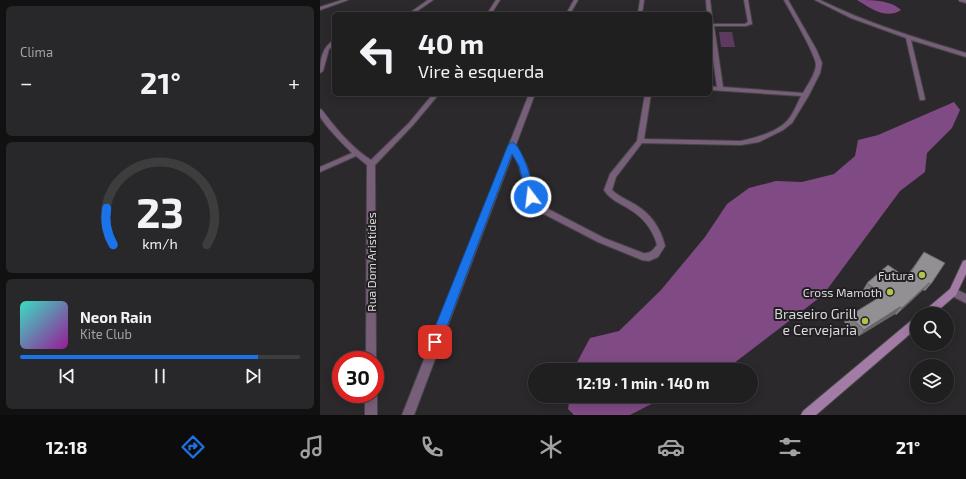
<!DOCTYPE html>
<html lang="pt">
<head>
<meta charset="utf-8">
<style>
  :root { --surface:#201f20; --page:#282729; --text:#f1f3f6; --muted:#a2a2a5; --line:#3d3d3e; --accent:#1a73e8 }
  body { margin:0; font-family:"Exo 2",sans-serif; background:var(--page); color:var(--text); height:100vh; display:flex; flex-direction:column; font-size:15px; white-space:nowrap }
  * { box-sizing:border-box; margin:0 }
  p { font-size:13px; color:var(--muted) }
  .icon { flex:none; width:22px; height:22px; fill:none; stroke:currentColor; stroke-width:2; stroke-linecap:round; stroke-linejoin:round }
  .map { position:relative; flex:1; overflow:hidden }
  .sheet { display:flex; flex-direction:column; gap:6px; padding:6px; background:#121112; width:320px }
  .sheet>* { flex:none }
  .top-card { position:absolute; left:12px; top:12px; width:380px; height:84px; border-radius:6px; box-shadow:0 2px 10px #0003,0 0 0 1px var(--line); background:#201f20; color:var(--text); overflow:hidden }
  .controls { position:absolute; left:590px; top:307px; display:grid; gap:8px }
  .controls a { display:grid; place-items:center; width:44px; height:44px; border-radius:50%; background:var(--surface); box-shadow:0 2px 10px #0003,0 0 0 1px var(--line); font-size:20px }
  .speed { position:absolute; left:12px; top:351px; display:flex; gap:8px; font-size:20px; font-weight:700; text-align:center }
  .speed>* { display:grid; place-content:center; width:52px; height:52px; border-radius:50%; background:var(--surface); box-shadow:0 2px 10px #0003,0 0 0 1px var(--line); line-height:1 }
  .speed .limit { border:6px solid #d22; background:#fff; color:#111 }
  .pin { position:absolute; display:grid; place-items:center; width:34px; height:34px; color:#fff; margin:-17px; border-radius:8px; box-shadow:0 2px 6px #0006 }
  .me { position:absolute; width:44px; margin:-22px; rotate:345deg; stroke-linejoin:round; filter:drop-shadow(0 0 3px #0008) }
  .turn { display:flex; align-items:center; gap:14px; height:84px; padding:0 20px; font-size:18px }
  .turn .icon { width:52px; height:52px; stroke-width:2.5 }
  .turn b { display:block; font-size:28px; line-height:34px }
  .big { font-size:30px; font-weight:700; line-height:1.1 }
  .sheet .tile { flex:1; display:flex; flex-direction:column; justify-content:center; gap:6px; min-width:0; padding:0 14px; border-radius:6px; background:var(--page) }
  .sheet .dial { align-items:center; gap:0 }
  .dial svg { height:104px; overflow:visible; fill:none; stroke:var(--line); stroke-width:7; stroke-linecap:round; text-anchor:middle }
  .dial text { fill:var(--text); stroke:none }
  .song { display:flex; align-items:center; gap:12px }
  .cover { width:48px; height:48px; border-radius:6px; background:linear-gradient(135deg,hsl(170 70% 55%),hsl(300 70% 35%)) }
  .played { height:4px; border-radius:2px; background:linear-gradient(90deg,var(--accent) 85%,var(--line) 85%) }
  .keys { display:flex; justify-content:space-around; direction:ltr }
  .heat { display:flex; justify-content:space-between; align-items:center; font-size:22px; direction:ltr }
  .trip { position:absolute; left:208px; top:363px; width:230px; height:40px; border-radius:20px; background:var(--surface); box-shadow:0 2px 10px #0003,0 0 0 1px var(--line); font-weight:700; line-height:40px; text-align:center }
  .tab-bar { display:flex; height:64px; justify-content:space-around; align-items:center; background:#0d0c0d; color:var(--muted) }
  .tab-bar .icon { width:28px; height:28px }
  .tab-bar .selected { color:var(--accent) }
  .tab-bar b { font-size:18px; color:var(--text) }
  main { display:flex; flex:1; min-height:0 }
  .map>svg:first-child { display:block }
  .green { fill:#5d3a60 }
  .forest { fill:#804a85 }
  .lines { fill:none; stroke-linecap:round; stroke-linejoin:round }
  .street-casing { stroke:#474547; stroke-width:2 }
  .secondary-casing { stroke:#474547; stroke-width:2 }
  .street { fill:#775f79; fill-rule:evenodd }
  .secondary { fill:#a37ca6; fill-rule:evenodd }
  .wall { fill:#7e7c7e }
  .shaded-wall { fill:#676567 }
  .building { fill:#939093; stroke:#676567 }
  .route { fill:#1a73e8; stroke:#114b97 }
  .poi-dot { fill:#b6c148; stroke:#211f21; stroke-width:1.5 }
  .labels { text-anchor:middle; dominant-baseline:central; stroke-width:4; stroke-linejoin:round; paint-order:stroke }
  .street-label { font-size:12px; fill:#d9d8d9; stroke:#211f21 }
  .poi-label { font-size:12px; fill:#d9d8d9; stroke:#211f21; text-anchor:end }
  .near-poi-label { font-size:14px; fill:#d9d8d9; stroke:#211f21; text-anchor:end }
</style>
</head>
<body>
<main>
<section class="sheet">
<div class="tile"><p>Clima</p>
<div class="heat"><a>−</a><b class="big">21°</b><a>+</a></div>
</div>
<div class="tile dial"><svg viewBox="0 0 100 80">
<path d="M14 69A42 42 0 1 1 86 69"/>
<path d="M14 69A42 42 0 0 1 9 41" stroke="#1a73e8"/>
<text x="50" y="56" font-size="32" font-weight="700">23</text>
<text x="50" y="72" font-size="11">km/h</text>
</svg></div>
<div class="tile">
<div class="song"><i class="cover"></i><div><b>Neon Rain</b><p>Kite Club</p></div></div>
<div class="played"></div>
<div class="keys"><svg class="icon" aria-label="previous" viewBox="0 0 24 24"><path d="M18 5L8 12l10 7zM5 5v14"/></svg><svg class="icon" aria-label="pause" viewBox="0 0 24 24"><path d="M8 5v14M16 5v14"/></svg><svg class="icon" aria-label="next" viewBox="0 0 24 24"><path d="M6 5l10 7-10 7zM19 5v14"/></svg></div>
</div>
</section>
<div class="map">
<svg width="646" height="415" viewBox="0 0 646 415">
  <rect width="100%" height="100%" fill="#2b292b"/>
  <path class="green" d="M 399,32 L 412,32 L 415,47 L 401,47 Z"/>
  <path class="forest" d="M 537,0 C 551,0 571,0 581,10 C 566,20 550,8 537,0 Z
    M 634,102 L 640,110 L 632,128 L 607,153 L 605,172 L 580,191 L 503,295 L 405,370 L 253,370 L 270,338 L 299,331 L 341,290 L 385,237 L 407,204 L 429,188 L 456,181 L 482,182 L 514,174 L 535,156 L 538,140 L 558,135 Z
    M 250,396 L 347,396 L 310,415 L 254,415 L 248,409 Z"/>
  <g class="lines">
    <g class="street-casing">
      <path id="street" d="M 22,0 L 28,0 L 0,10 L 0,7 Z
        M 108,0 L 113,0 L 93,14 L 88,14 Z
        M 176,0 L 180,0 L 171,14 L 167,14 Z
        M 254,0 L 258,0 L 250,14 L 246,14 Z
        M 320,0 L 324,0 L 322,14 L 318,14 Z
        M 386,0 L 390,0 L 393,24 L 425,24 L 428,22 L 424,0 L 428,0 L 432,24 L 426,26 L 394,26 L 403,87 L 483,93 C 488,84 495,75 496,65 C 496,55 470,11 464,0 L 468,0 L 496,49 L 502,63 L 500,73 L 489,95 L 472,123 L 463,130 L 439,142 L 421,145 L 322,143 L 296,177 L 292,190 C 299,197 308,200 316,205 C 331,214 341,229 345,246 L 338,257 L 329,261 L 322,260 L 278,242 L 224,214 L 207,197 L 199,166 L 193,153 L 94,415 L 82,415 L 209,94 L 215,94 L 196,145 L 207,166 L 215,196 L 230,210 L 284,238 L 323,253 C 330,254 332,251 337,245 C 333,230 323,217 309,209 C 300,203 290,200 284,190 L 290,174 L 317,141 L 325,94 L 331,94 L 324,139 L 421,141 C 435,138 457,132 467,121 C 473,115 477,104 481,96 L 390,90 L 390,86 L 397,87 L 390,38 L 390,14 L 387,14 Z
        M 495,0 L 500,0 C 547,23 596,38 646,53 L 646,57 L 591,40 L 605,99 L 604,100 L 600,100 L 586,38 L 531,18 Z
        M 639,0 L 646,0 L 646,3 L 639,1 Z
        M 14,40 L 14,45 L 9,49 L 3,71 L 0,73 C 0,60 2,47 14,40 Z
        M 113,94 L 119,94 L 93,125 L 55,165 L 56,360 L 55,363 L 55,360 L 46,360 L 47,165 L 36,156 L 0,172 L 0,167 L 32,153 C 25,146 3,124 0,116 C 0,115 0,109 0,109 L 2,110 C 16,129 31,147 51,160 L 89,123 Z
        M 633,288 L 646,294 L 646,303 L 630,295 L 628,292 L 630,289 Z
        M 55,390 L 57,394 L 57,415 L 45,415 L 45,394 L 55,394 Z"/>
    </g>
    <g class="secondary-casing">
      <path id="secondary" d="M 646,260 L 646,274 L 636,295 L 614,314 L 602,314 L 604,311 L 630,289 L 643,261 Z
        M 597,317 L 597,328 L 496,415 L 481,415 L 483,411 L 593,319 Z"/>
    </g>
    <use href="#street" class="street"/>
    <use href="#secondary" class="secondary"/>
  </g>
  <path class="wall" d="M 604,252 L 611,284 L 605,291 L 603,290 L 576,315 L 575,314 L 539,336 L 524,322 L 529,316 L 556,299 L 543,290 L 547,283 L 586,277 L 599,259 Z"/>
  <path class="shaded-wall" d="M 609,283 L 603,290 L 576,315 L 582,308 Z
    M 580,307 L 575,314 L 539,336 L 544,330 Z"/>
  <path class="building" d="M 604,252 L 625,263 L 611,284 L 609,283 L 582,308 L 580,307 L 544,330 L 529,316 L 563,295 L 547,283 L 568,265 L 587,278 Z"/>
  <path class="route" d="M 192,142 C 203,146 213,186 216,197 L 211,200 L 207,197 L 199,166 L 192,154 L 121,342 L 119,346 L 115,348 L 111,346 L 109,342 L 188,145 Z"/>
  <g class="poi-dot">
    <circle cx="602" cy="275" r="4"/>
    <circle cx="570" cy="292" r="4"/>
    <circle cx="545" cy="321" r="4"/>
  </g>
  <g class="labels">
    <g class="street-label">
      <text transform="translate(51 262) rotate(-90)">Rua Dom Aristides</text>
    </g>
    <g class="poi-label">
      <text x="594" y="275">Futura</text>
      <text x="562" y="292">Cross Mamoth</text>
    </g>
    <g class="near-poi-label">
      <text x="537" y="313">Braseiro Grill<tspan x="537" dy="16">e Cervejaria</tspan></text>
    </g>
  </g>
</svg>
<div class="controls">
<a><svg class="icon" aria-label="search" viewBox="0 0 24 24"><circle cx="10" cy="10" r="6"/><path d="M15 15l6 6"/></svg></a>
<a><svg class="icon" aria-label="layers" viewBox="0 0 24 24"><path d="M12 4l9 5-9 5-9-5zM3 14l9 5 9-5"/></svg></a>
</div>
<div class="speed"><div class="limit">30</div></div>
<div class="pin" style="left:115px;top:342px;background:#d93025"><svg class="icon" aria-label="arrive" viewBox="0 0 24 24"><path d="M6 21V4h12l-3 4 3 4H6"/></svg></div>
<svg class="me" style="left:211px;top:197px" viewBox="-20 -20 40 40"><circle r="17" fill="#1a73e8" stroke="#fff" stroke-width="3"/><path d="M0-11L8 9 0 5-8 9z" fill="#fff"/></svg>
<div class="trip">12:19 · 1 min · 140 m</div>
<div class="top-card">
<div class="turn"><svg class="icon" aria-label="left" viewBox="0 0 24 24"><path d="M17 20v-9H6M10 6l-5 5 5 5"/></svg><div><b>40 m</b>Vire à esquerda</div></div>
</div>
</div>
</main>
<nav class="tab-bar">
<b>12:18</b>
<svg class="icon selected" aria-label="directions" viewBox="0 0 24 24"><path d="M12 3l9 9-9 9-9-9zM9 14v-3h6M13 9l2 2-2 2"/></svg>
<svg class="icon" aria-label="music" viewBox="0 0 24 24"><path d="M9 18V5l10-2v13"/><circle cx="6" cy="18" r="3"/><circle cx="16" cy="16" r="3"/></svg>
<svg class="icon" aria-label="phone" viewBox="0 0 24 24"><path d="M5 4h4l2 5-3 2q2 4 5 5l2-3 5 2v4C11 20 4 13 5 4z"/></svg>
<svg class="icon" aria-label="climate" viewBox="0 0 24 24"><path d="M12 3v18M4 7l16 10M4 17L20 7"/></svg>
<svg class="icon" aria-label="car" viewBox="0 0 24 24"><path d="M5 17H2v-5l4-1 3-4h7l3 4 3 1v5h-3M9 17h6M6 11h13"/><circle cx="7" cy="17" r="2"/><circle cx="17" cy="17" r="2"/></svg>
<svg class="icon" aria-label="filters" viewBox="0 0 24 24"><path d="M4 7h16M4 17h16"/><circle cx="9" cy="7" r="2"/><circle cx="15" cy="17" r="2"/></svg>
<b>21°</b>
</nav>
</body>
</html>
